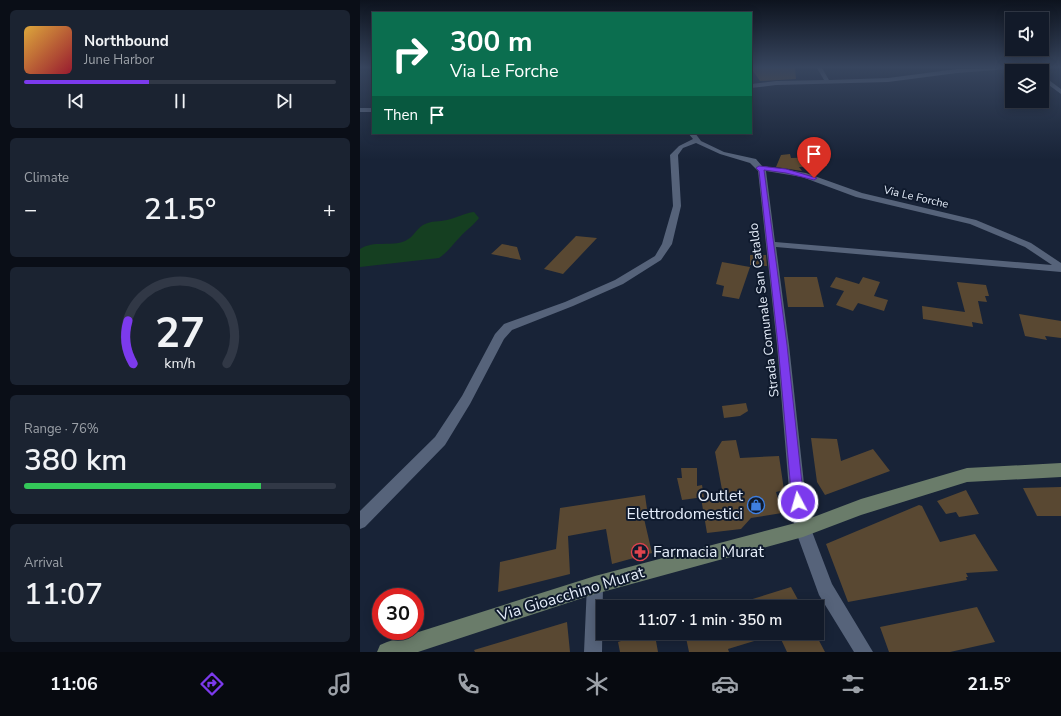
<!DOCTYPE html>
<html lang="en">
<head>
<meta charset="utf-8">
<style>
  :root { --surface:#121a29; --page:#1b2331; --text:#f1f3f6; --muted:#9ca1a8; --line:#313846; --accent:#7c3aed }
  body { margin:0; font-family:"Nunito Sans",sans-serif; background:var(--page); color:var(--text); height:100vh; display:flex; flex-direction:column; font-size:15px; white-space:nowrap }
  * { box-sizing:border-box; margin:0 }
  p { font-size:13px; color:var(--muted) }
  .icon { flex:none; width:22px; height:22px; fill:none; stroke:currentColor; stroke-width:2; stroke-linecap:round; stroke-linejoin:round }
  .map { position:relative; flex:1; overflow:hidden }
  .drawer { display:flex; flex-direction:column; gap:10px; padding:10px; background:#0a0e17; width:360px }
  .drawer>* { flex:none }
  .top-card { position:absolute; left:12px; top:12px; width:380px; height:122px; border-radius:0px; box-shadow:0 2px 10px #0003,0 0 0 1px var(--line); background:#0b6e4f; color:#fff; overflow:hidden }
  .tools { position:absolute; left:645px; top:12px; display:grid; gap:8px }
  .tools a { display:grid; place-items:center; width:44px; height:44px; border-radius:0px; background:var(--surface); box-shadow:0 2px 10px #0003,0 0 0 1px var(--line); font-size:20px }
  .speed { position:absolute; left:12px; top:588px; display:flex; gap:8px; font-size:20px; font-weight:700; text-align:center }
  .speed>* { display:grid; place-content:center; width:52px; height:52px; border-radius:50%; background:var(--surface); box-shadow:0 2px 10px #0003,0 0 0 1px var(--line); line-height:1 }
  .speed .limit { border:6px solid #d22; background:#fff; color:#111 }
  .pin { position:absolute; display:grid; place-items:center; width:34px; height:34px; color:#fff; margin:-41px -17px; border-radius:50% 50% 50% 0; rotate:-45deg; box-shadow:0 0 4px #0007 }
  .pin .icon { rotate:45deg }
  .me { position:absolute; width:44px; margin:-22px; rotate:354deg; stroke-linejoin:round; filter:drop-shadow(0 0 3px #0008) }
  .turn { display:flex; align-items:center; gap:14px; height:84px; padding:0 12px; font-size:18px }
  .turn .icon { width:52px; height:52px; stroke-width:2.5 }
  .turn b { display:block; font-size:28px; line-height:34px }
  .then { display:flex; align-items:center; height:38px; padding:0 12px; background:#0003; gap:8px; font-size:15px }
  .big { font-size:30px; font-weight:600; line-height:1.1 }
  .drawer .widget { flex:1; display:flex; flex-direction:column; justify-content:center; gap:6px; min-width:0; padding:0 14px; border-radius:6px; background:var(--page) }
  .drawer .dial { align-items:center; gap:0 }
  .dial svg { height:104px; overflow:visible; fill:none; stroke:var(--line); stroke-width:7; stroke-linecap:round; text-anchor:middle }
  .dial text { fill:var(--text); stroke:none }
  .song { display:flex; align-items:center; gap:12px }
  .cover { width:48px; height:48px; border-radius:6px; background:linear-gradient(135deg,hsl(40 70% 55%),hsl(350 70% 35%)) }
  .played { height:4px; border-radius:2px; background:linear-gradient(90deg,var(--accent) 40%,var(--line) 40%) }
  .keys { display:flex; justify-content:space-around; direction:ltr }
  .heat { display:flex; justify-content:space-between; align-items:center; font-size:22px; direction:ltr }
  .charge { height:6px; border-radius:3px; background:linear-gradient(90deg,#34c759 76%,var(--line) 0) }
  .trip { position:absolute; left:236px; top:600px; width:228px; height:40px; border-radius:0px; background:var(--surface); box-shadow:0 2px 10px #0003,0 0 0 1px var(--line); font-weight:600; line-height:40px; text-align:center }
  .tabs { display:flex; height:64px; justify-content:space-around; align-items:center; background:#070a10; color:var(--muted) }
  .tabs .icon { width:28px; height:28px }
  .tabs .selected { color:var(--accent) }
  .tabs b { font-size:18px; color:var(--text) }
  main { display:flex; flex:1; min-height:0 }
  .map>svg:first-child { display:block }
  .green { fill:#153f21 }
  .building { fill:#594832 }
  .lines { fill:none; stroke-linecap:round; stroke-linejoin:round }
  .street { fill:#56637a; fill-rule:evenodd }
  .secondary { fill:#6a7c6a; fill-rule:evenodd }
  .route { fill:#7c3aed; stroke:#51269a }
  .labels { text-anchor:middle; dominant-baseline:central; stroke-width:4; stroke-linejoin:round; paint-order:stroke }
  .far-street-label { font-size:11px; fill:#e5edfa; stroke:#0f1a2d }
  .street-label { font-size:13px; fill:#e5edfa; stroke:#0f1a2d }
  .near-poi-label { font-size:16px; fill:#e5edfa; stroke:#0f1a2d; text-anchor:end }
  .near-street-label { font-size:16px; fill:#e5edfa; stroke:#0f1a2d }
</style>
</head>
<body>
<main>
<section class="drawer">
<div class="widget">
<div class="song"><i class="cover"></i><div><b>Northbound</b><p>June Harbor</p></div></div>
<div class="played"></div>
<div class="keys"><svg class="icon" aria-label="previous" viewBox="0 0 24 24"><path d="M18 5L8 12l10 7zM5 5v14"/></svg><svg class="icon" aria-label="pause" viewBox="0 0 24 24"><path d="M8 5v14M16 5v14"/></svg><svg class="icon" aria-label="next" viewBox="0 0 24 24"><path d="M6 5l10 7-10 7zM19 5v14"/></svg></div>
</div>
<div class="widget"><p>Climate</p>
<div class="heat"><a>−</a><b class="big">21.5°</b><a>+</a></div>
</div>
<div class="widget dial"><svg viewBox="0 0 100 80">
<path d="M14 69A42 42 0 1 1 86 69"/>
<path d="M14 69A42 42 0 0 1 10 36" stroke="#7c3aed"/>
<text x="50" y="56" font-size="32" font-weight="700">27</text>
<text x="50" y="72" font-size="11">km/h</text>
</svg></div>
<div class="widget"><p>Range · 76%</p><b class="big">380 km</b><div class="charge"></div></div>
<div class="widget"><p>Arrival</p><b class="big">11:07</b></div>
</section>
<div class="map">
<svg width="701" height="652" viewBox="0 0 701 652">
  <rect width="100%" height="100%" fill="#182337"/>
  <path class="green" d="M 114,212 L 119,218 C 113,226 106,230 100,237 C 93,244 88,252 79,258 L 0,267 L 0,249 C 14,240 31,247 45,241 C 54,237 56,229 63,225 C 72,220 79,222 87,220 C 97,218 104,213 114,212 Z"/>
  <path class="building" d="M 391,68 L 435,68 L 436,79 L 400,81 Z
    M 430,154 L 431,158 L 463,157 L 467,166 L 439,167 L 442,171 L 416,167 L 421,155 Z
    M 216,236 L 237,238 L 203,274 L 184,269 Z
    M 142,244 L 157,247 L 161,260 L 131,254 Z
    M 390,255 L 406,255 L 407,266 L 390,265 Z
    M 362,262 L 390,267 L 379,299 L 362,296 L 364,286 L 356,284 Z
    M 424,277 L 457,277 L 464,307 L 428,307 Z
    M 476,277 L 499,284 L 503,277 L 520,282 L 514,296 L 528,300 L 524,311 L 498,303 L 493,311 L 476,305 L 484,291 L 470,287 Z
    M 597,282 L 626,285 L 629,296 L 625,296 L 627,302 L 618,301 L 623,324 L 612,322 L 613,327 L 563,319 L 562,306 L 605,312 Z
    M 659,314 L 701,321 L 701,338 L 685,336 L 687,340 L 665,336 Z
    M 386,403 L 388,411 L 380,416 L 364,418 L 362,406 Z
    M 451,438 L 477,439 L 481,461 L 513,449 L 530,471 L 465,495 L 457,482 Z
    M 376,440 L 380,458 L 419,456 L 424,490 L 416,492 L 422,513 L 391,518 L 381,529 L 347,533 L 341,498 L 363,495 L 355,452 L 362,441 Z
    M 321,468 L 337,468 L 337,486 L 342,485 L 344,497 L 322,500 L 317,478 L 322,478 Z
    M 701,487 L 701,516 L 677,516 L 663,488 Z
    M 606,490 L 619,514 L 599,517 L 596,512 L 586,514 L 577,501 Z
    M 285,495 L 287,509 L 282,510 L 292,553 L 252,564 L 246,529 L 208,536 L 210,574 L 138,592 L 140,562 L 196,549 L 200,508 Z
    M 559,505 L 562,506 L 580,542 L 615,534 L 638,571 L 606,573 L 608,577 L 606,577 L 607,580 L 488,602 L 466,544 Z
    M 431,587 L 442,607 L 373,607 L 373,605 Z
    M 617,607 L 635,642 L 590,652 L 529,652 L 520,627 Z
    M 207,622 L 210,652 L 115,652 L 114,650 Z
    M 285,633 L 315,633 L 315,635 L 296,641 L 298,652 L 260,652 L 258,642 Z
    M 325,633 L 413,633 L 414,635 L 368,649 L 369,652 L 329,652 Z
    M 418,633 L 455,633 L 465,652 L 427,652 Z"/>
  <g class="lines">
    <path class="street" d="M 457,68 L 462,68 L 469,80 L 528,78 L 597,69 L 660,68 L 597,73 L 528,82 L 416,85 L 391,88 L 391,84 L 416,81 L 464,80 Z
      M 670,68 L 675,68 L 677,71 L 671,71 Z
      M 682,75 L 701,89 L 701,94 L 682,80 Z
      M 0,108 L 13,108 L 13,112 L 0,112 Z
      M 328,133 L 335,133 L 341,141 L 364,152 L 396,159 L 402,166 L 446,173 L 502,193 L 616,220 L 671,243 L 701,263 L 701,272 L 416,247 L 429,345 L 446,502 L 451,529 L 472,584 L 513,652 L 494,652 L 459,595 L 435,529 L 430,502 L 417,345 L 398,171 L 390,163 L 360,154 L 336,143 L 323,148 L 318,155 L 321,206 L 312,244 L 301,260 L 263,284 L 213,306 L 152,330 L 144,339 L 110,404 L 85,445 L 5,527 L 0,529 L 0,511 L 75,437 L 102,396 L 135,334 L 144,324 L 205,302 L 255,280 L 295,256 L 302,244 L 313,206 L 310,155 L 319,146 L 333,139 ZM 406,171 L 442,177 L 496,197 L 610,224 L 665,247 L 692,265 L 415,242 Z
      M 235,577 L 241,579 L 243,585 L 242,652 L 224,652 L 227,585 L 229,579 Z"/>
    <path class="secondary" d="M 701,463 L 701,477 L 607,482 L 501,515 L 443,537 L 235,594 L 58,652 L 17,652 L 20,645 L 27,642 L 235,576 L 443,521 L 501,499 L 607,468 Z"/>
  </g>
  <linearGradient id="sky" x2="0" y2="1"><stop stop-color="#0d131e"/><stop offset="0.42" stop-color="#37455e"/><stop offset="1" stop-color="#37455e" stop-opacity="0"/></linearGradient>
  <rect width="701" height="160" fill="url(#sky)"/>
  <path class="route" d="M 399,166 L 426,169 L 457,178 L 454,180 L 426,173 L 404,170 L 427,345 L 444,502 L 443,506 L 438,507 L 434,506 L 432,502 L 418,345 L 399,171 L 396,168 Z"/>
  <defs>
    <g id="shop-ring" transform="scale(0.9)"><circle r="9.5" fill="#0f1a2d" stroke="#3f7fe0" stroke-width="1.5"/><path d="M-5-2.5h2.3a2.7 3.5 0 0 1 5.4 0H5L5.5 6h-11ZM-1.5-2.5h3a1.5 2.3 0 0 0-3 0Z" fill="#3f7fe0"/></g>
    <g id="pharmacy-ring" transform="scale(0.9)"><circle r="9.5" fill="#0f1a2d" stroke="#e0444e" stroke-width="1.5"/><path d="M-2-6h4v4h4v4h-4v4h-4v-4h-4v-4h4Z" fill="#e0444e"/></g>
  </defs>
  <g fill-rule="evenodd">
    <use href="#shop-ring" x="396" y="505"/>
    <use href="#pharmacy-ring" x="280" y="552"/>
  </g>
  <g class="labels">
    <g class="far-street-label">
      <text transform="translate(556 197) rotate(13)">Via Le Forche</text>
    </g>
    <g class="street-label">
      <text transform="translate(404 310) rotate(-97)">Strada Comunale San Cataldo</text>
    </g>
    <g class="near-poi-label">
      <text x="383" y="496">Outlet<tspan x="383" dy="18">Elettrodomestici</tspan></text>
      <text x="293" y="552" text-anchor="start">Farmacia Murat</text>
    </g>
    <g class="near-street-label">
      <text transform="translate(211 594) rotate(-17)">Via Gioacchino Murat</text>
    </g>
  </g>
</svg>
<div class="tools">
<a><svg class="icon" aria-label="sound" viewBox="0 0 24 24"><path d="M4 9h4l5-4v14l-5-4H4zM17 9q2 3 0 6"/></svg></a>
<a><svg class="icon" aria-label="layers" viewBox="0 0 24 24"><path d="M12 4l9 5-9 5-9-5zM3 14l9 5 9-5"/></svg></a>
</div>
<div class="speed"><div class="limit">30</div></div>
<div class="pin" style="left:454px;top:178px;background:#d93025"><svg class="icon" aria-label="arrive" viewBox="0 0 24 24"><path d="M6 21V4h12l-3 4 3 4H6"/></svg></div>
<svg class="me" style="left:438px;top:502px" viewBox="-20 -20 40 40"><circle r="17" fill="#7c3aed" stroke="#fff" stroke-width="3"/><path d="M0-11L8 9 0 5-8 9z" fill="#fff"/></svg>
<div class="trip">11:07 · 1 min · 350 m</div>
<div class="top-card">
<div class="turn"><svg class="icon" aria-label="right" viewBox="0 0 24 24"><path d="M7 20v-9h11M14 6l5 5-5 5"/></svg><div><b>300 m</b>Via Le Forche</div></div>
<div class="then">Then<svg class="icon" aria-label="arrive" viewBox="0 0 24 24"><path d="M6 21V4h12l-3 4 3 4H6"/></svg></div>
</div>
</div>
</main>
<nav class="tabs">
<b>11:06</b>
<svg class="icon selected" aria-label="directions" viewBox="0 0 24 24"><path d="M12 3l9 9-9 9-9-9zM9 14v-3h6M13 9l2 2-2 2"/></svg>
<svg class="icon" aria-label="music" viewBox="0 0 24 24"><path d="M9 18V5l10-2v13"/><circle cx="6" cy="18" r="3"/><circle cx="16" cy="16" r="3"/></svg>
<svg class="icon" aria-label="phone" viewBox="0 0 24 24"><path d="M5 4h4l2 5-3 2q2 4 5 5l2-3 5 2v4C11 20 4 13 5 4z"/></svg>
<svg class="icon" aria-label="climate" viewBox="0 0 24 24"><path d="M12 3v18M4 7l16 10M4 17L20 7"/></svg>
<svg class="icon" aria-label="car" viewBox="0 0 24 24"><path d="M5 17H2v-5l4-1 3-4h7l3 4 3 1v5h-3M9 17h6M6 11h13"/><circle cx="7" cy="17" r="2"/><circle cx="17" cy="17" r="2"/></svg>
<svg class="icon" aria-label="filters" viewBox="0 0 24 24"><path d="M4 7h16M4 17h16"/><circle cx="9" cy="7" r="2"/><circle cx="15" cy="17" r="2"/></svg>
<b>21.5°</b>
</nav>
</body>
</html>
